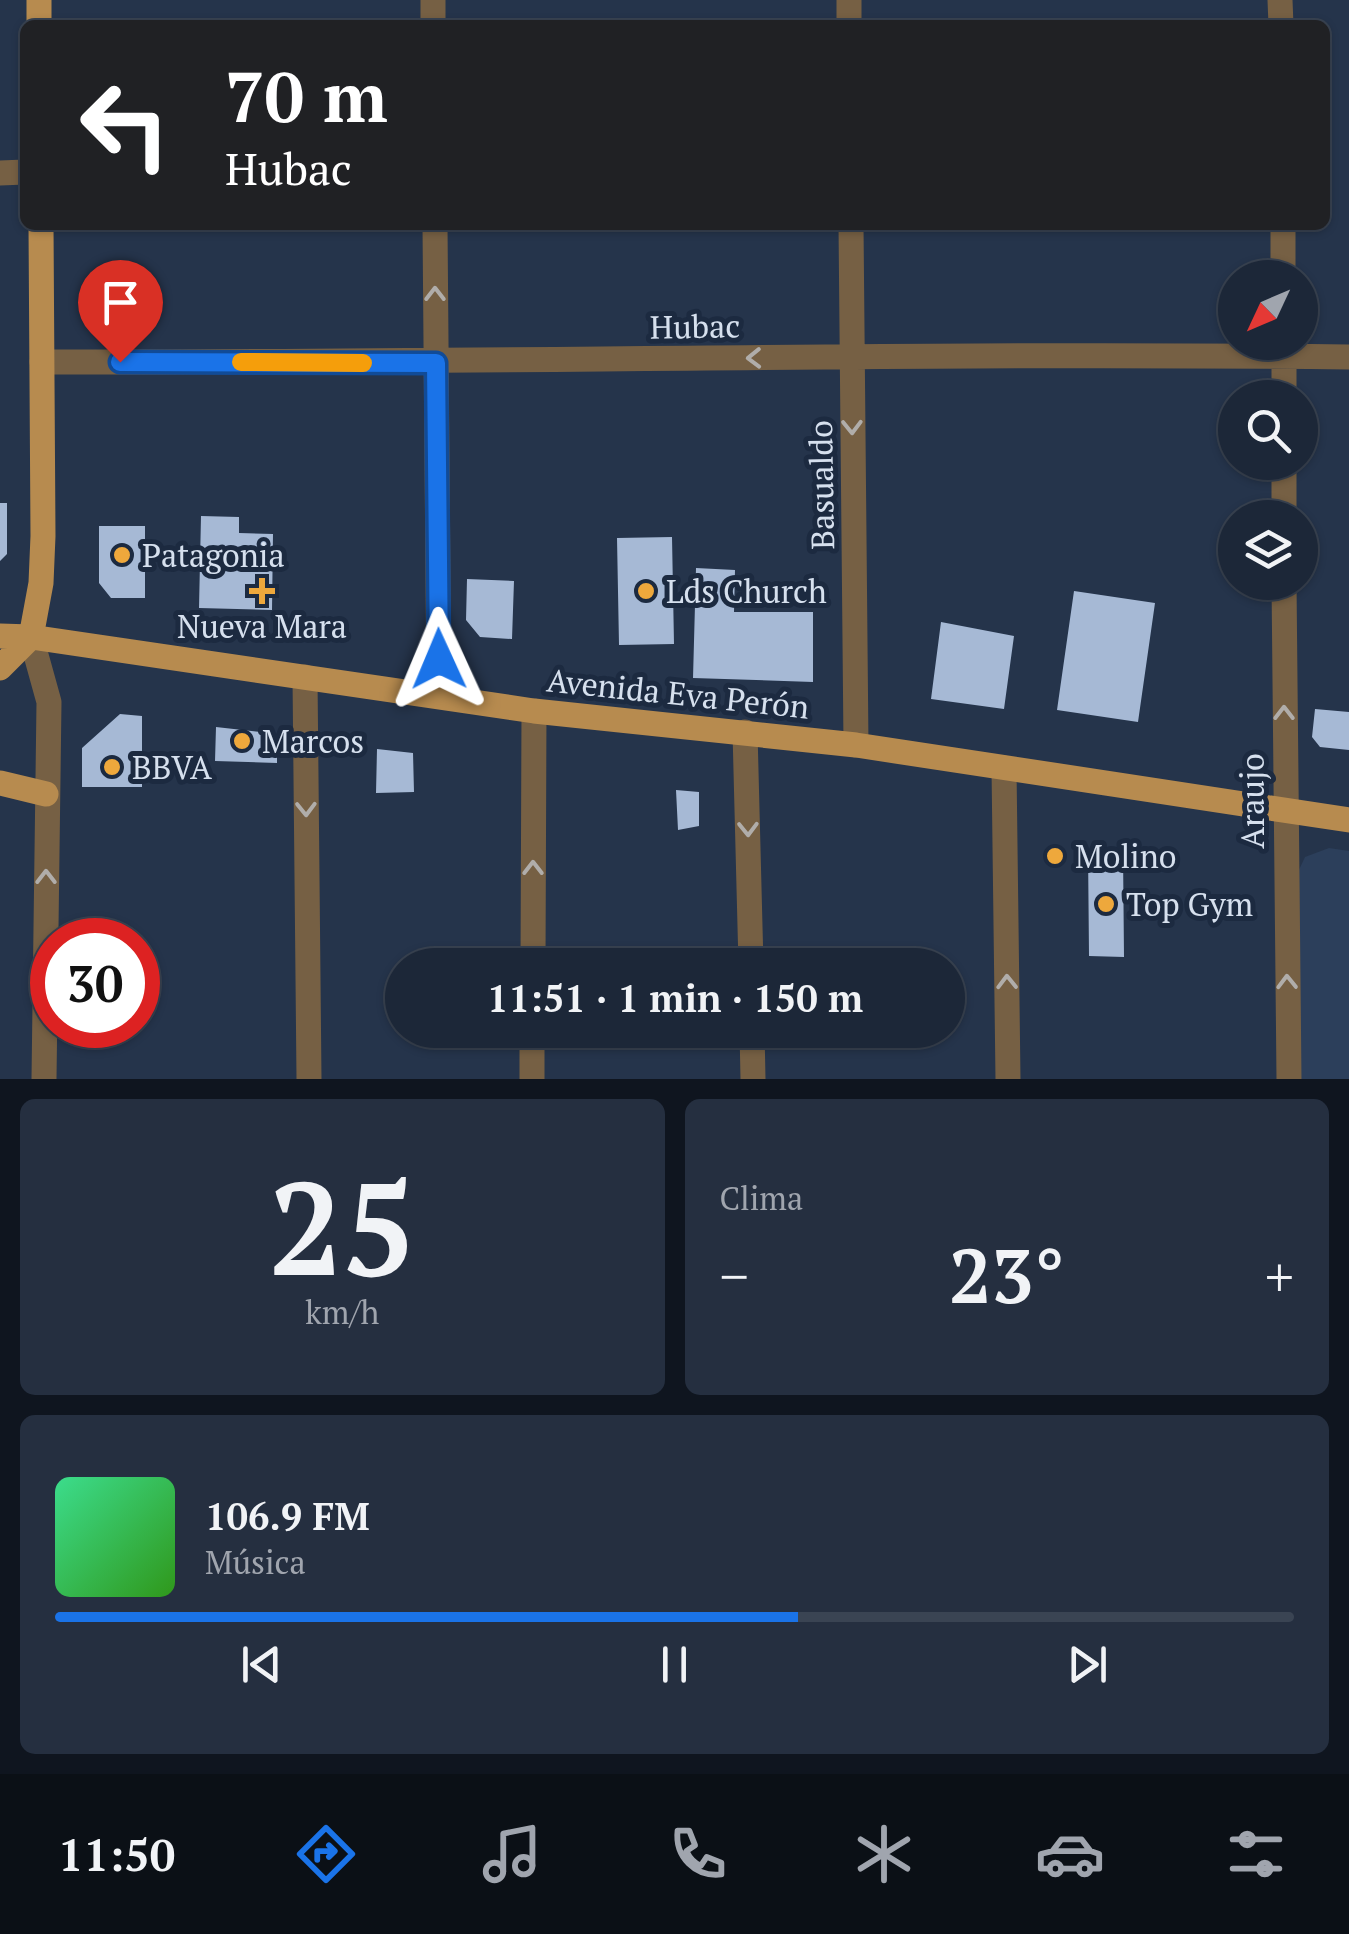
<!DOCTYPE html>
<html lang="es">
<head>
<meta charset="utf-8">
<style>
  :root { --surface:#1c2738; --page:#252f40; --text:#f1f3f6; --muted:#a0a5ae; --line:#3a4453; --accent:#1a73e8 }
  body { margin:0; font-family:"PT Serif",serif; background:var(--page); color:var(--text); height:100vh; display:flex; flex-direction:column; font-size:38px; white-space:nowrap }
  * { box-sizing:border-box; margin:0 }
  p { font-size:32px; color:var(--muted) }
  .icon { flex:none; width:55px; height:55px; fill:none; stroke:currentColor; stroke-width:2; stroke-linecap:round; stroke-linejoin:round }
  .map { position:relative; height:1079px; overflow:hidden }
  .details { display:flex; flex-direction:column; gap:20px; padding:20px; background:#0f151f; flex:1 }
  .details>* { flex:none }
  .hud { position:absolute; left:20px; top:20px; width:1310px; height:210px; border-radius:15px; box-shadow:0 2px 8px #0004,0 0 0 2px var(--line); background:#202124; color:#fff; overflow:hidden }
  .needle { width:65px; rotate:226deg }
  .controls { position:absolute; left:1218px; top:260px; display:grid; gap:20px }
  .controls a { display:grid; place-items:center; width:100px; height:100px; border-radius:50%; background:var(--surface); box-shadow:0 2px 8px #0004,0 0 0 2px var(--line); font-size:50px }
  .speed { position:absolute; left:30px; top:918px; display:flex; gap:20px; font-size:50px; font-weight:700; text-align:center }
  .speed>* { display:grid; place-content:center; width:130px; height:130px; border-radius:50%; background:var(--surface); box-shadow:0 2px 8px #0004,0 0 0 2px var(--line); line-height:1 }
  .speed .limit { border:15px solid #d22; background:#fff; color:#111 }
  .pin { position:absolute; display:grid; place-items:center; width:85px; height:85px; color:#fff; margin:-102px -42px; border-radius:50% 50% 50% 0; rotate:-45deg; box-shadow:0 0 10px #0007 }
  .pin .icon { rotate:45deg }
  .me { position:absolute; width:110px; margin:-55px; rotate:359deg; stroke-linejoin:round; filter:drop-shadow(0 0 8px #0008) }
  .turn { display:flex; align-items:center; gap:35px; height:210px; padding:0 40px; font-size:45px }
  .turn .icon { width:130px; height:130px; stroke-width:2.5 }
  .turn b { display:block; font-size:70px; line-height:85px }
  .big { font-size:75px; font-weight:700; line-height:1.1 }
  .details .widget { flex:1; display:flex; flex-direction:column; justify-content:center; gap:15px; min-width:0; padding:0 35px; border-radius:15px; background:var(--page) }
  .details .dial { align-items:center; gap:0 }
  .dial b { font-size:130px; line-height:1 }
  .song { display:flex; align-items:center; gap:30px }
  .cover { width:120px; height:120px; border-radius:15px; background:linear-gradient(135deg,hsl(150 70% 55%),hsl(110 70% 35%)) }
  .played { height:10px; border-radius:5px; background:linear-gradient(90deg,var(--accent) 60%,var(--line) 60%) }
  .keys { display:flex; justify-content:space-around; direction:ltr }
  .heat { display:flex; justify-content:space-between; align-items:center; font-size:55px; direction:ltr }
  .details .tiles { flex:1; display:grid; gap:20px; grid-template-columns:1fr 1fr }
  .widget:last-child { grid-column:span 2 }
  .trip { position:absolute; left:385px; top:948px; width:580px; height:100px; border-radius:50px; background:var(--surface); box-shadow:0 2px 8px #0004,0 0 0 2px var(--line); font-weight:700; line-height:100px; text-align:center }
  .tab-bar { display:flex; height:160px; justify-content:space-around; align-items:center; background:#0b1016; color:var(--muted) }
  .tab-bar .icon { width:70px; height:70px }
  .tab-bar .active { color:var(--accent) }
  .tab-bar b { font-size:45px; color:var(--text) }
  .map>svg:first-child { display:block }
  .built { fill:#2c3f5b }
  .building { fill:#a6b9d5 }
  .lines { fill:none; stroke-linecap:round; stroke-linejoin:round }
  .minor { stroke:#766044; stroke-width:25 }
  .major { stroke:#b78b4f; stroke-width:25 }
  .oneway { stroke:#b0adaa }
  .route-casing { stroke:#114b97; stroke-width:25 }
  .route { stroke:#1a73e8; stroke-width:18 }
  .slow { stroke:#f59e0b; stroke-width:18 }
  .poi-dot { fill:#eea83c; stroke:#1c2a40; stroke-width:4 }
  .labels { text-anchor:middle; dominant-baseline:central; stroke-width:10; stroke-linejoin:round; paint-order:stroke }
  .street-label { font-size:32px; fill:#d6e0ee; stroke:#1c2a40 }
  .poi-label { font-size:32px; fill:#d6e0ee; stroke:#1c2a40; text-anchor:start }
</style>
</head>
<body>
<div class="map">
<svg width="1349" height="1079" viewBox="0 0 1349 1079">
  <rect width="100%" height="100%" fill="#25344b"/>
  <path class="built" d="M 1329,848 L 1349,851 L 1349,1079 L 1298,1079 L 1298,872 L 1305,857 Z"/>
  <path class="building" d="M 0,503 L 7,503 L 7,554 L 0,561 Z
    M 201,516 L 239,517 L 239,533 L 273,534 L 272,610 L 199,608 Z
    M 99,526 L 145,526 L 145,598 L 111,598 L 99,583 Z
    M 672,537 L 674,644 L 619,645 L 617,538 Z
    M 696,568 L 735,570 L 734,612 L 813,612 L 813,682 L 693,678 Z
    M 467,579 L 514,581 L 512,639 L 480,637 L 466,620 Z
    M 1074,591 L 1155,603 L 1138,722 L 1057,710 Z
    M 941,622 L 1014,636 L 1004,709 L 931,699 Z
    M 1315,709 L 1349,712 L 1349,750 L 1320,747 L 1312,737 Z
    M 120,714 L 142,716 L 142,787 L 82,787 L 82,748 Z
    M 216,727 L 260,732 L 277,749 L 277,763 L 215,761 Z
    M 377,749 L 413,753 L 414,792 L 376,793 Z
    M 676,790 L 699,792 L 699,826 L 678,830 Z
    M 1088,849 L 1123,852 L 1124,957 L 1089,956 Z"/>
  <g class="lines">
    <path class="minor" d="M 433,0 L 433,25
      M 849,0 L 849,25
      M 1280,0 L 1281,25
      M 0,173 L 25,172
      M 435,225 L 439,696
      M 851,225 L 856,745
      M 1283,225 L 1283,278
      M 1284,343 L 1284,398
      M 42,362 C 478,363 913,352 1349,357
      M 1284,518 L 1284,462
      M 1284,582 L 1289,1079
      M 31,637 L 49,702 L 44,1079
      M 305,677 L 309,1079
      M 745,732 L 751,965
      M 1004,768 L 1008,1079
      M 533,965 L 534,711
      M 752,1030 L 753,1079
      M 532,1079 L 532,1030"/>
    <path class="major" d="M 39,0 L 39,25
      M 0,636 L 31,637 L 534,711 L 856,745 L 1349,820
      M 31,637 L 41,583 L 43,536 L 41,225
      M 0,668 L 31,637
      M 0,783 L 46,794"/>
  </g>
  <defs><path id="oneway-chevron" d="M-2-3.5L2.5 0L-2 3.5" fill="none" stroke-width="1.6" stroke-linecap="round" stroke-linejoin="round" transform="scale(2.5)"/></defs>
  <g class="oneway">
    <use href="#oneway-chevron" transform="translate(435 294) rotate(-90)"/>
    <use href="#oneway-chevron" transform="translate(754 358) rotate(179)"/>
    <use href="#oneway-chevron" transform="translate(852 427) rotate(89)"/>
    <use href="#oneway-chevron" transform="translate(1284 713) rotate(-90)"/>
    <use href="#oneway-chevron" transform="translate(306 809) rotate(89)"/>
    <use href="#oneway-chevron" transform="translate(748 829) rotate(89)"/>
    <use href="#oneway-chevron" transform="translate(533 868) rotate(-90)"/>
    <use href="#oneway-chevron" transform="translate(46 877) rotate(-90)"/>
    <use href="#oneway-chevron" transform="translate(1007 982) rotate(-91)"/>
    <use href="#oneway-chevron" transform="translate(1287 982) rotate(-91)"/>
  </g>
  <g class="lines">
    <g class="route-casing">
      <path id="route" d="M 120,362 L 436,363 L 439,659"/>
    </g>
    <use href="#route" class="route"/>
    <path class="slow" d="M 241,362 L 363,363"/>
  </g>
  <g class="poi-dot">
    <circle cx="122" cy="555" r="10"/>
    <path d="M257 576h10v10h10v10h-10v10h-10v-10h-10v-10h10z"/>
    <circle cx="646" cy="591" r="10"/>
    <circle cx="242" cy="741" r="10"/>
    <circle cx="112" cy="767" r="10"/>
    <circle cx="1055" cy="856" r="10"/>
    <circle cx="1106" cy="904" r="10"/>
  </g>
  <g class="labels">
    <g class="street-label">
      <text transform="translate(695 326) rotate(-1)">Hubac</text>
      <text transform="translate(821 485) rotate(-91)">Basualdo</text>
      <text transform="translate(678 693) rotate(6)">Avenida Eva Perón</text>
      <text transform="translate(1252 801) rotate(-90)">Araujo</text>
    </g>
    <g class="poi-label">
      <text x="142" y="555">Patagonia</text>
      <text x="666" y="591">Lds Church</text>
      <text x="262" y="626" text-anchor="middle">Nueva Mara</text>
      <text x="262" y="741">Marcos</text>
      <text x="132" y="767">BBVA</text>
      <text x="1075" y="856">Molino</text>
      <text x="1126" y="904">Top Gym</text>
    </g>
  </g>
</svg>
<div class="controls">
<a><svg class="needle" viewBox="-14 -14 28 28"><path d="M0-13l5 13h-10z" fill="#e53935"/><path d="M0 13l5-13h-10z" fill="#a0a5ae"/></svg></a>
<a><svg class="icon" aria-label="search" viewBox="0 0 24 24"><circle cx="10" cy="10" r="6"/><path d="M15 15l6 6"/></svg></a>
<a><svg class="icon" aria-label="layers" viewBox="0 0 24 24"><path d="M12 4l9 5-9 5-9-5zM3 14l9 5 9-5"/></svg></a>
</div>
<div class="speed"><div class="limit">30</div></div>
<div class="pin" style="left:120px;top:362px;background:#d93025"><svg class="icon" aria-label="arrive" viewBox="0 0 24 24"><path d="M6 21V4h12l-3 4 3 4H6"/></svg></div>
<svg class="me" style="left:439px;top:659px" viewBox="-20 -20 40 40"><path d="M0-17L14 15 0 8-14 15z" fill="#1a73e8" stroke="#fff" stroke-width="4"/></svg>
<div class="trip">11:51 · 1 min · 150 m</div>
<div class="hud">
<div class="turn"><svg class="icon" aria-label="left" viewBox="0 0 24 24"><path d="M17 20v-9H6M10 6l-5 5 5 5"/></svg><div><b>70 m</b>Hubac</div></div>
</div>
</div>
<section class="details">
<div class="tiles">
<div class="widget dial"><b>25</b><p>km/h</p></div>
<div class="widget"><p>Clima</p>
<div class="heat"><a>−</a><b class="big">23°</b><a>+</a></div>
</div>
<div class="widget">
<div class="song"><i class="cover"></i><div><b>106.9 FM</b><p>Música</p></div></div>
<div class="played"></div>
<div class="keys"><svg class="icon" aria-label="previous" viewBox="0 0 24 24"><path d="M18 5L8 12l10 7zM5 5v14"/></svg><svg class="icon" aria-label="pause" viewBox="0 0 24 24"><path d="M8 5v14M16 5v14"/></svg><svg class="icon" aria-label="next" viewBox="0 0 24 24"><path d="M6 5l10 7-10 7zM19 5v14"/></svg></div>
</div>
</div>
</section>
<nav class="tab-bar">
<b>11:50</b>
<svg class="icon active" aria-label="directions" viewBox="0 0 24 24"><path d="M12 3l9 9-9 9-9-9zM9 14v-3h6M13 9l2 2-2 2"/></svg>
<svg class="icon" aria-label="music" viewBox="0 0 24 24"><path d="M9 18V5l10-2v13"/><circle cx="6" cy="18" r="3"/><circle cx="16" cy="16" r="3"/></svg>
<svg class="icon" aria-label="phone" viewBox="0 0 24 24"><path d="M5 4h4l2 5-3 2q2 4 5 5l2-3 5 2v4C11 20 4 13 5 4z"/></svg>
<svg class="icon" aria-label="climate" viewBox="0 0 24 24"><path d="M12 3v18M4 7l16 10M4 17L20 7"/></svg>
<svg class="icon" aria-label="car" viewBox="0 0 24 24"><path d="M5 17H2v-5l4-1 3-4h7l3 4 3 1v5h-3M9 17h6M6 11h13"/><circle cx="7" cy="17" r="2"/><circle cx="17" cy="17" r="2"/></svg>
<svg class="icon" aria-label="filters" viewBox="0 0 24 24"><path d="M4 7h16M4 17h16"/><circle cx="9" cy="7" r="2"/><circle cx="15" cy="17" r="2"/></svg>
</nav>
</body>
</html>
